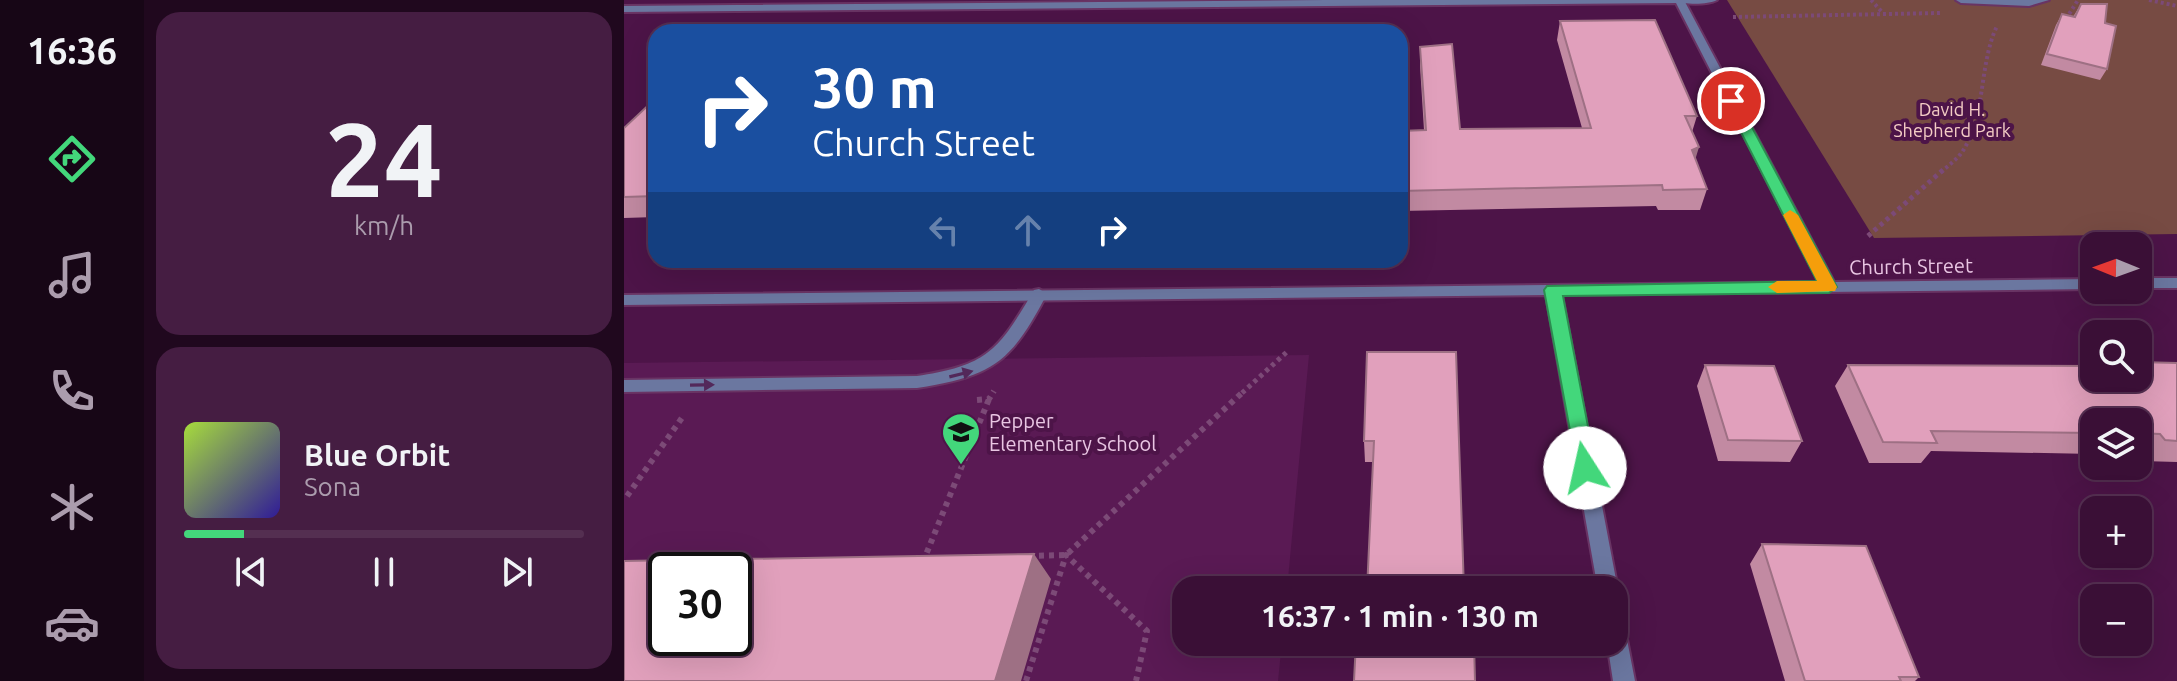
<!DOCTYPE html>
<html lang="en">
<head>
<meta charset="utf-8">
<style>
  :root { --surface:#3a0f36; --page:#451d42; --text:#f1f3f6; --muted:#ab9cad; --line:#542f51; --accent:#43d77b }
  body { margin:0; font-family:Ubuntu,sans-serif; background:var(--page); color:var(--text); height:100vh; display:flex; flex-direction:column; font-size:30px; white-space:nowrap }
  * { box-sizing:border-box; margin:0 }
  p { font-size:26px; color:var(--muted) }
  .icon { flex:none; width:44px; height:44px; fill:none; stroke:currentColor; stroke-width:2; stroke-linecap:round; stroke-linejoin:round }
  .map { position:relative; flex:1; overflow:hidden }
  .sheet { display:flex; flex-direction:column; gap:12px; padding:12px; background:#20081e; width:480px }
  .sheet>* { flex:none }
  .guide { position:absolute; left:24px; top:24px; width:760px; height:244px; border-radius:24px; box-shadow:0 8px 32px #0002,0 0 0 2px var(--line); background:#1a4fa0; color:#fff; overflow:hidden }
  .needle { width:52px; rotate:271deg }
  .buttons { position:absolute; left:1456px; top:232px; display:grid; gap:16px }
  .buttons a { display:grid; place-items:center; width:72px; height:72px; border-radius:16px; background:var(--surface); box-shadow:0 8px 32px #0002,0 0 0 2px var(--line); font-size:40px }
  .speed { position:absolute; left:24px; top:552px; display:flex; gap:16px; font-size:40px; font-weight:700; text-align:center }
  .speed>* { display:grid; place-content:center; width:104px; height:104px; border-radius:50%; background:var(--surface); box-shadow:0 8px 32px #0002,0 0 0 2px var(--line); line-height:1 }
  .speed .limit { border:4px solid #111; border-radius:12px; background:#fff; color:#111 }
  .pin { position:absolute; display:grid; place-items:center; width:68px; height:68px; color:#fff; margin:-34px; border:4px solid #fff; border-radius:50%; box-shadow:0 2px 8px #0007 }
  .me { position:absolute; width:88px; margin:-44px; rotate:350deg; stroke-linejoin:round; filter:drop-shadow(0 0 6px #0008) }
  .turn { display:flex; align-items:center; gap:28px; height:168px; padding:0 32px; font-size:36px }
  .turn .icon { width:104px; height:104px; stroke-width:2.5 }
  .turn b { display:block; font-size:56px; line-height:68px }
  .lanes { display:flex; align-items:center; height:76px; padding:0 32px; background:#0003; justify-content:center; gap:40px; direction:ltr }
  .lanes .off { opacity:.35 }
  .sheet .tile { flex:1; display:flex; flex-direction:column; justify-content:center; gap:12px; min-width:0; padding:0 28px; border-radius:24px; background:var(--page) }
  .sheet .dial { align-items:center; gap:0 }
  .dial b { font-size:104px; line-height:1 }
  .song { display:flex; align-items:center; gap:24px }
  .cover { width:96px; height:96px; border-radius:12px; background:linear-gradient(135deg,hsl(80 70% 55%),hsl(250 70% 35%)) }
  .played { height:8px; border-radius:4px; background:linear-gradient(90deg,var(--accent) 15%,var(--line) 15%) }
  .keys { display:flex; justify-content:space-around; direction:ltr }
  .trip { position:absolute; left:548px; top:576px; width:456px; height:80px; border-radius:24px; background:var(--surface); box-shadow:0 8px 32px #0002,0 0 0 2px var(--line); font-weight:700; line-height:80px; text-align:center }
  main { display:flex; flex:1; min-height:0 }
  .dock { display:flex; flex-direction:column; width:144px; justify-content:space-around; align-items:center; background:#170616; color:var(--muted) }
  .dock .icon { width:56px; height:56px }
  .dock .selected { color:var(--accent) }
  .dock b { font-size:36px; color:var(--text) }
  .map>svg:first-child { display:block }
  .built { fill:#5a1a54; fill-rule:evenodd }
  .green { fill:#774b43 }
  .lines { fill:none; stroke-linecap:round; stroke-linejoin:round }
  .service-casing { stroke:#693464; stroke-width:4 }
  .minor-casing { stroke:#693464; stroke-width:4 }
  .path-far2 { stroke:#7c4a77; stroke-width:4; stroke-dasharray:3 3; stroke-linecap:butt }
  .path-far1 { stroke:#7c4a77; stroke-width:5; stroke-dasharray:4 4; stroke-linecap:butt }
  .path { stroke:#7c4a77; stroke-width:6; stroke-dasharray:5 5; stroke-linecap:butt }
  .service { fill:#6b77a0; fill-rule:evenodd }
  .minor { fill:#6b77a0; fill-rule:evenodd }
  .wall { fill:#c28aa2 }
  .shaded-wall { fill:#9e7084 }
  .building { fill:#e1a0bc; stroke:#9e7084; stroke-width:2; fill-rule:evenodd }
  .oneway { fill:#53285a }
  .route { fill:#43d77b; stroke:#2c8c50; stroke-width:2 }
  .slow { fill:#f59e0b }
  .labels { text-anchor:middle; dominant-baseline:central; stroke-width:8; stroke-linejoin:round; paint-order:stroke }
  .far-park-label { font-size:18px; fill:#f4cdc5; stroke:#4d1448 }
  .street-label { font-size:20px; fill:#e9c6e3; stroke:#4d1448 }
  .poi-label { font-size:20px; fill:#e9c6e3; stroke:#4d1448; text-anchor:start }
</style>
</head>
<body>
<main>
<nav class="dock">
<b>16:36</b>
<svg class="icon selected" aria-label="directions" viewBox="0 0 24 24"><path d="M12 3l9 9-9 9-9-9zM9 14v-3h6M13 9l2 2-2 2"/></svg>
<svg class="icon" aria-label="music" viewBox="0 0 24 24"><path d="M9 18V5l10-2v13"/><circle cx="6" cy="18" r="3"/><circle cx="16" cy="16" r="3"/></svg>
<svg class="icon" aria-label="phone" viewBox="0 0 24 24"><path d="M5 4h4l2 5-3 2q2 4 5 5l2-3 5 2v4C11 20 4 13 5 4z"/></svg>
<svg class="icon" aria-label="climate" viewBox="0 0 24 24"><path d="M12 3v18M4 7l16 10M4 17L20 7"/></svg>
<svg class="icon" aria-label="car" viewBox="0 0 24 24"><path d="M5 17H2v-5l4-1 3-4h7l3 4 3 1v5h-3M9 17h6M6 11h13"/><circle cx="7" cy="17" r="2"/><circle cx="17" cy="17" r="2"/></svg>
</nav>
<section class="sheet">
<div class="tile dial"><b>24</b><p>km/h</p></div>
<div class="tile">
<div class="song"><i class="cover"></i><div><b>Blue Orbit</b><p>Sona</p></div></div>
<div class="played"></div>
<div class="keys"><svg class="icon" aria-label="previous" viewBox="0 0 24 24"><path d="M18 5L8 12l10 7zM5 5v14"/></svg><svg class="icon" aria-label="pause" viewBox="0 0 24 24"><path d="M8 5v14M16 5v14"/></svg><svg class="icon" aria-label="next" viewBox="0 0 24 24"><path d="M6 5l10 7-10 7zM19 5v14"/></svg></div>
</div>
</section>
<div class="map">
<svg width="1553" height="681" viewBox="0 0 1553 681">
  <rect width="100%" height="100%" fill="#4d1448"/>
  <path class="built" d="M 685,355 L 663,590 L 562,590 L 562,642 L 658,642 L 654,681 L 0,681 L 0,363 ZM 42,570 L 110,570 L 110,638 L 42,638 Z"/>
  <path class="green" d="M 1103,0 L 1553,0 L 1553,234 L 1250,238 Z"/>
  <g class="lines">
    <g class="service-casing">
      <path id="service" d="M 1050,0 L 1093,0 C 1083,5 1060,5 1050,0 Z
        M 1332,0 L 1425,0 L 1405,6 L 1337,3 Z
        M 415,289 L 423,294 C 387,362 370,376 293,388 L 0,392 L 0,380 L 293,376 C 364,365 374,351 410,290 Z"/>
    </g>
    <g class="minor-casing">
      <path id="minor" d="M 702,0 L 1060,0 L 1210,282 L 1470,279 L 1470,289 L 938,295 L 994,590 L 990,597 L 990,590 L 974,590 L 922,295 L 0,305 L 0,295 L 1195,282 L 1052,3 L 0,12 L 0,6 Z
        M 1514,278 L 1553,278 L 1553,288 L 1514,288 Z
        M 990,614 L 997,617 L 1000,624 L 1011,681 L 989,681 L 983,642 L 990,642 Z"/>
    </g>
    <path class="path-far2" d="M 1247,0 L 1258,12
      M 1525,0 L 1553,6
      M 1109,17 L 1316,13
      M 1442,19 L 1454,0
      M 1317,172 C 1325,165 1335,158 1340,149 C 1362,113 1355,64 1373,26"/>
    <path class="path-far1" d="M 1244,236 L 1319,170
      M 618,393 L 665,350"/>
    <path class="path" d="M 353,400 L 365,399 L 370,391
      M 3,496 L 60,415
      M 405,556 L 442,555 L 620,391
      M 299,562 L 365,399
      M 402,681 L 442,555 L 523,631 L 512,681"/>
    <use href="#service" class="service"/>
    <use href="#minor" class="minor"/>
  </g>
  <path class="wall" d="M 1457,4 L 1481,23 L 1483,69 L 1476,80 L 1417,65 L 1432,25 L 1438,14 L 1449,17 Z
    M 936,21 L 1073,116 L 1068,132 L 1072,160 L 1083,189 L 1076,210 L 1034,210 L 1032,206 L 776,211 L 776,131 L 800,130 L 796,66 L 796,47 L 836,129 L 958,128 L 933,40 Z
    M 32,98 L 32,217 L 0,218 L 0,128 Z
    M 743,352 L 840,590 L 749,462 L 741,462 L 740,441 Z
    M 1553,363 L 1553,462 L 1518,461 L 1514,455 L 1514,422 L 1470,422 L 1470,454 L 1307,451 L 1297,463 L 1245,463 L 1211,386 L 1224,365 L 1470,378 Z
    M 1081,365 L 1178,441 L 1166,462 L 1094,461 L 1073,386 Z
    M 1138,544 L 1295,677 L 1291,681 L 1161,681 L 1126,564 Z"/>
  <path class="shaded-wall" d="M 1075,147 L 1069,167 L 1068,150 Z
    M 410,554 L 427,579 L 397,681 L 371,681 Z"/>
  <path class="building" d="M 1457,4 L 1483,4 L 1481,23 L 1492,26 L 1483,69 L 1423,54 L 1438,14 L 1451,17 Z
    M 1031,20 L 1073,116 L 1061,116 L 1075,147 L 1068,150 L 1083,189 L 1039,190 L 1038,185 L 776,191 L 776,131 L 802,130 L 796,47 L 828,44 L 836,129 L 967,128 L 936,21 Z
    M 110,26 L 270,27 L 266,32 L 104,32 Z
    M 32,98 L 32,196 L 0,197 L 0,128 Z
    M 743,352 L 832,352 L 840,590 L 743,590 L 750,441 L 740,441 Z
    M 1514,362 L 1553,363 L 1553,441 L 1541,440 L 1536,434 L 1514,433 L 1514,422 L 1470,422 L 1470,433 L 1307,431 L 1313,443 L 1259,442 L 1224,365 L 1470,366 L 1470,378 L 1514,378 Z
    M 1081,365 L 1150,366 L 1178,441 L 1104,440 Z
    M 1138,544 L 1242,546 L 1295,677 L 1275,677 L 1277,681 L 1181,681 Z
    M 410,554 L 371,681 L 0,681 L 0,561 ZM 42,570 L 110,570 L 110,638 L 42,638 Z
    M 732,642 L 850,642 L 851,681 L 730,681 Z"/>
  <defs><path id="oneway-solid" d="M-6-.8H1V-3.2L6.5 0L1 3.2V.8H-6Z" transform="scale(2)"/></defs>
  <g class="oneway">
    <use href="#oneway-solid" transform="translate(337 374) rotate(-14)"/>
    <use href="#oneway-solid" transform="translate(78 385) rotate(-1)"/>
  </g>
  <path class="route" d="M 1103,98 L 1114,101 L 1213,287 L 1205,293 L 939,296 L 972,468 L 969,474 L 961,477 L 954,474 L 920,290 L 923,286 L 1193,281 L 1101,101 Z"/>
  <path class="slow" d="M 1166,210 L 1174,215 L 1213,287 L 1211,291 L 1153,293 L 1144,287 L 1153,281 L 1193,281 L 1159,215 Z"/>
  <defs>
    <g id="school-pin" transform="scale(2)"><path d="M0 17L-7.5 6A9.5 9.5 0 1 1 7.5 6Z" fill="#43d77b" stroke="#4d1448"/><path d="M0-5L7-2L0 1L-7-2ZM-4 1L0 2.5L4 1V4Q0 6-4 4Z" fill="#111"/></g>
  </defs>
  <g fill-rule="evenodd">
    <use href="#school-pin" x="337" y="432"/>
  </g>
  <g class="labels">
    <g class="far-park-label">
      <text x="1328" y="109">David H.<tspan x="1328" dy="21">Shepherd Park</tspan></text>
    </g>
    <g class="street-label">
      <text transform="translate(1287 266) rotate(-1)">Church Street</text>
    </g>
    <g class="poi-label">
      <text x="365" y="420">Pepper<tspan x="365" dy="23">Elementary School</tspan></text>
    </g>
  </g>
</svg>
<div class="buttons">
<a><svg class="needle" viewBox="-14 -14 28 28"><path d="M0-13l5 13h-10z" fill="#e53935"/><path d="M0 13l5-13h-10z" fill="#ab9cad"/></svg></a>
<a><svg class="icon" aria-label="search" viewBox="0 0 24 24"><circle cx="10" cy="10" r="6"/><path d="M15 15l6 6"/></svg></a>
<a><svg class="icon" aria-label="layers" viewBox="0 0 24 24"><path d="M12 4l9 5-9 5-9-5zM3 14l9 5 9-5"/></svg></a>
<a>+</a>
<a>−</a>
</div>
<div class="speed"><div class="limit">30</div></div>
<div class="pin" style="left:1107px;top:101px;background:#d93025"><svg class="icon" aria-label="arrive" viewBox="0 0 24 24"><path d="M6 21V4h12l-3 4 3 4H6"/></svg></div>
<svg class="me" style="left:961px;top:468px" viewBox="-20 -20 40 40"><circle r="19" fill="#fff"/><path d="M0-13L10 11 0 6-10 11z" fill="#43d77b"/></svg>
<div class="trip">16:37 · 1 min · 130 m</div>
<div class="guide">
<div class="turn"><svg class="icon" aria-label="right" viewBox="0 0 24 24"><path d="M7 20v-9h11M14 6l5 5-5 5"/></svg><div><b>30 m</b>Church Street</div></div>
<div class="lanes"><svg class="icon off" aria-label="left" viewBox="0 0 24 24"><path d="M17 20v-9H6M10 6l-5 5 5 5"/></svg><svg class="icon off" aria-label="ahead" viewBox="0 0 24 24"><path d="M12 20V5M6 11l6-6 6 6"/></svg><svg class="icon" aria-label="right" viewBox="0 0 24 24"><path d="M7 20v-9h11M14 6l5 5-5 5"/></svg></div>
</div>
</div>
</main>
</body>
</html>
